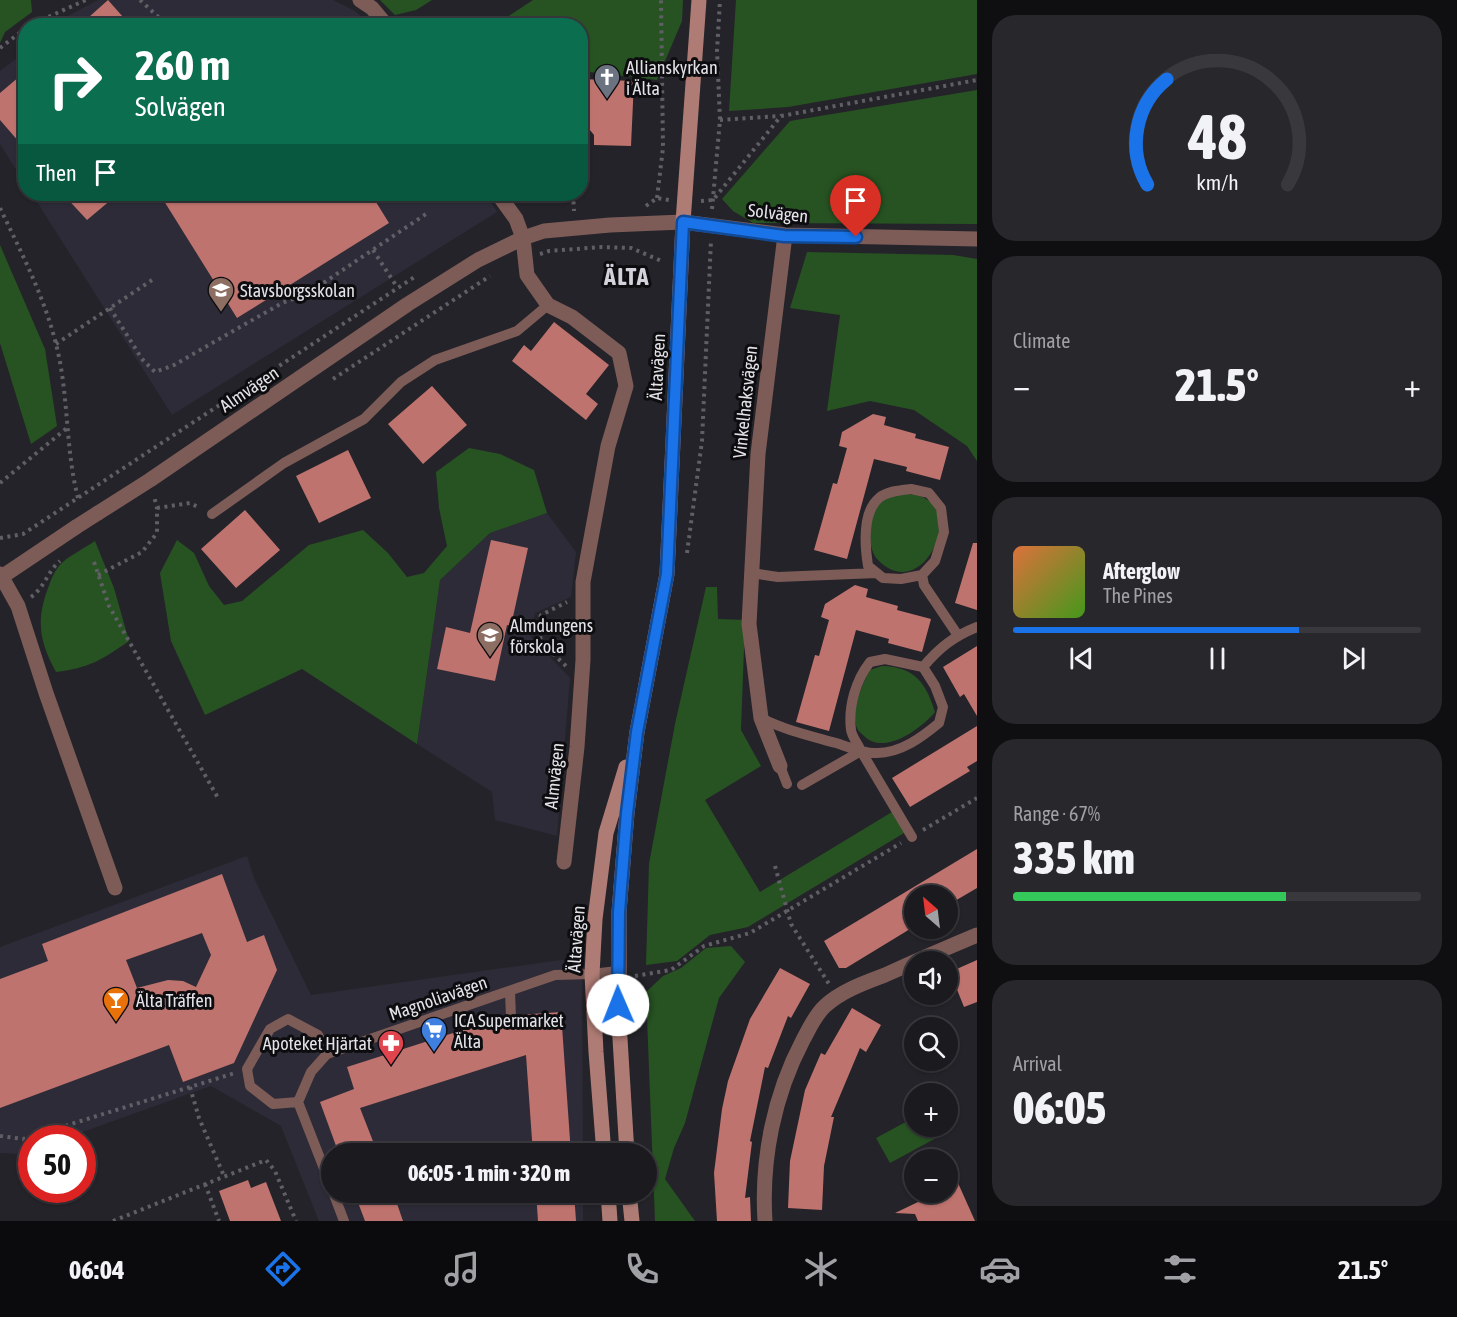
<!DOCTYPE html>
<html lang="en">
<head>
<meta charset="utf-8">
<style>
  :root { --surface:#1b1a1f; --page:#28272c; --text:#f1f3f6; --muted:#a0a1a4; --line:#39383d; --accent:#1a73e8 }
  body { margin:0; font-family:"Asap Condensed",sans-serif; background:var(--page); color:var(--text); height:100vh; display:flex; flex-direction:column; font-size:22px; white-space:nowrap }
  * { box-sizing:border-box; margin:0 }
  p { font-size:20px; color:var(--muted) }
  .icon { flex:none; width:33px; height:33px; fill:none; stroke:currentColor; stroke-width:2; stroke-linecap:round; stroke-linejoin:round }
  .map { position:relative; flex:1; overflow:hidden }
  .details { display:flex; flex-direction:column; gap:15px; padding:15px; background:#0f0e11; width:480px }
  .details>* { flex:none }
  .hud { position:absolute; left:18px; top:18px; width:570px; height:183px; border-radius:24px; box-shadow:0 2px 4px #0004,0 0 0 2px var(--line); background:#0b6e4f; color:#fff; overflow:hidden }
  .needle { width:39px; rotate:332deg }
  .fabs { position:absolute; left:904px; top:885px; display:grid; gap:12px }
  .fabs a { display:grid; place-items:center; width:54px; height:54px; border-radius:50%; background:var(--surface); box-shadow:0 2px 4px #0004,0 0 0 2px var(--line); font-size:30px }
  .speed { position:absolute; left:18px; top:1125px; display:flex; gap:12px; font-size:30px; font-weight:700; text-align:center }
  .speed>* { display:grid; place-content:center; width:78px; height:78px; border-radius:50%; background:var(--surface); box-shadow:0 2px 4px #0004,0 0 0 2px var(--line); line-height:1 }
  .speed .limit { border:9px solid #d22; background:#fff; color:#111 }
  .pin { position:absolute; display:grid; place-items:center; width:51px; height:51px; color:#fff; margin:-62px -26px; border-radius:50% 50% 50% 0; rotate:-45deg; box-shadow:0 0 6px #0007 }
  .pin .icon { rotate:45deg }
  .me { position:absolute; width:66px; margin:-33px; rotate:359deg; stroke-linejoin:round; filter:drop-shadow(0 0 4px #0008) }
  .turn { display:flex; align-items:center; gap:21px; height:126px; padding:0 18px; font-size:27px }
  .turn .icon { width:78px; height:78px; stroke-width:2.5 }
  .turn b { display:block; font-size:42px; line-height:51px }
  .then { display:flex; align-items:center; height:57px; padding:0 18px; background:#0003; gap:12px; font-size:22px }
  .big { font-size:45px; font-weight:800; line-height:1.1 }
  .details .tile { flex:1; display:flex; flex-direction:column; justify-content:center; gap:9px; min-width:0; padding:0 21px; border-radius:24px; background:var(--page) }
  .details .dial { align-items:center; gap:0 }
  .dial svg { height:156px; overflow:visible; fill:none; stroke:var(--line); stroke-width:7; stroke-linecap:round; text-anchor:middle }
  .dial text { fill:var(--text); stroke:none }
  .song { display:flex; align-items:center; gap:18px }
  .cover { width:72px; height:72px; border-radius:9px; background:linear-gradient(135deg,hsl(20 70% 55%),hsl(100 70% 35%)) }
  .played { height:6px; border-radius:3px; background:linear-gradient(90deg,var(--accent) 70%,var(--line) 70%) }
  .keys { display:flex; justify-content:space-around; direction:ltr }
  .heat { display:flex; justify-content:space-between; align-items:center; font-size:33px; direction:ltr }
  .charge { height:9px; border-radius:4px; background:linear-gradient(90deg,#34c759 67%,var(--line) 0) }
  .trip { position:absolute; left:321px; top:1143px; width:336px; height:60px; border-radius:30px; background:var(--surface); box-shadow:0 2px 4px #0004,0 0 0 2px var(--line); font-weight:800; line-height:60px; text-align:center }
  .menu { display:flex; height:96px; justify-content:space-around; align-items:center; background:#0b0a0c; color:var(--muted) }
  .menu .icon { width:42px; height:42px }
  .menu .selected { color:var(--accent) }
  .menu b { font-size:27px; color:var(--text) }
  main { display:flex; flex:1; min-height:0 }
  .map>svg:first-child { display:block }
  .built { fill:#2d2b37 }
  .green { fill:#275322 }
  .building { fill:#bf736e; fill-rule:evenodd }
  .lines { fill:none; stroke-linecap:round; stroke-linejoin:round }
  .path { stroke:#605f65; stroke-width:4; stroke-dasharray:3 4.5; stroke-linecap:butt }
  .lane { stroke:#7d5c58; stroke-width:10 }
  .street { stroke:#7d5c58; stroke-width:15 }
  .secondary { stroke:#af7c75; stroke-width:15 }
  .street-bridge { stroke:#7d5c58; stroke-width:15 }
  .route-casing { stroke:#114b97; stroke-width:15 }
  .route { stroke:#1a73e8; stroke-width:10 }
  .labels { text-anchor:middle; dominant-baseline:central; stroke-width:6; stroke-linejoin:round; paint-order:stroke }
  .poi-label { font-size:18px; fill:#e4e3e8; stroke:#0d0d10; text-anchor:start }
  .street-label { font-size:18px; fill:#e4e3e8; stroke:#0d0d10 }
  .district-label { font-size:24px; font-weight:bold; letter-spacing:1.5px; fill:#d3d1da; stroke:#0d0d10 }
</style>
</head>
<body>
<main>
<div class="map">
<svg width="977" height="1221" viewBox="0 0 977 1221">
  <rect width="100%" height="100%" fill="#242329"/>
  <path class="built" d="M 98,0 L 333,0 L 355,11 L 370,25 L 49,26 Z
    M 25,52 L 25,184 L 0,144 L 0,71 Z
    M 32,194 L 486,194 L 497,212 L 172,415 Z
    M 547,513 L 576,552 L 571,597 L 535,613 L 531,637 L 570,678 L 557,836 L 495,820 L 492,792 L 417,744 L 440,580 L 490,533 Z
    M 247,856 L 254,878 L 311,995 L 582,957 L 583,1153 L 332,1154 L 332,1192 L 583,1193 L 583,1221 L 319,1221 L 281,1126 L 211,1086 L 66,1138 L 32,1138 L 31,1151 L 21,1154 L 0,1153 L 0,947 Z"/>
  <path class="green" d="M 0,0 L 31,0 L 32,12 L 5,32 L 0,43 Z
    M 380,0 L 432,0 L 416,10 L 395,15 Z
    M 533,0 L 683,0 L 682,21 L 657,80 L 581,71 L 580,26 L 495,25 Z
    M 736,0 L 977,0 L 977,74 L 788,107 L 729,111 Z
    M 977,90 L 977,224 L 753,223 L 733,211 L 722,199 L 790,121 Z
    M 0,245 L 45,349 L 57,426 L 31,444 L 0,343 Z
    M 807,252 L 953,255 L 977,259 L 977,461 L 967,446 L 914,410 L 870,401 L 827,411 L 840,315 L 790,308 Z
    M 469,448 L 500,454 L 534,470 L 547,513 L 490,533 L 440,580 L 417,744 L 302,669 L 205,715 L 171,641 L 160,573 L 177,540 L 194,553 L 209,586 L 224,605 L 242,601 L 309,545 L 363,530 L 388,553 L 407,577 L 424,573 L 447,546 L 439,508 L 436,472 Z
    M 899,494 C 909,494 918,494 926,499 C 962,518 920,603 878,560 C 866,547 868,518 879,504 C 883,499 893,497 899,494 Z
    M 95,541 L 114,588 L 129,641 C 102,660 89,668 56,672 C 40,643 36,622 47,591 C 51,580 54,570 63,562 C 72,554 85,548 95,541 Z
    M 706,587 L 717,587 L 718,619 L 745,620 L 741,730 L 761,766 L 705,800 L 760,892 L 892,812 L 904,833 L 748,927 L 710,935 L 677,961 L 646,965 L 649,864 L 675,724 Z
    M 882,666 C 915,667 926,683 935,712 C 921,729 883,757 863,735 C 861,733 858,731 857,728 C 850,711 862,685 870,670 Z
    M 731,946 L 745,962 L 719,998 L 685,1123 L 674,1148 L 665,1179 L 695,1221 L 655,1221 L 646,992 L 663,976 L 681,968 L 706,948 Z
    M 915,1117 L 915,1126 L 932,1127 L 938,1137 L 890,1163 L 876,1138 Z"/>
  <path class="building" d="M 108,0 L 131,26 L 79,26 Z
    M 26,71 L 26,150 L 0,120 L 0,93 Z
    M 580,79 L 634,81 L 631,146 L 594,145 L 594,135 L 580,118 Z
    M 63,194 L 118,194 L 87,220 Z
    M 176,194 L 371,194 L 389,223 L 237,318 L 164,201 Z
    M 554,322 L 609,365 L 586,394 L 598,404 L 586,420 L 512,361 L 524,345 L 531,351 Z
    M 432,386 L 467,425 L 423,464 L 388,424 Z
    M 873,414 L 886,417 L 884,425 L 916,434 L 915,438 L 949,447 L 940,480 L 906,471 L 907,467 L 874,459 L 847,559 L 814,550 L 833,483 L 837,484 L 847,448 L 839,446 L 842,432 Z
    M 348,450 L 371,498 L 319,523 L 296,476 Z
    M 245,510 L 280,550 L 236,588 L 201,549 Z
    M 491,540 L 528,548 L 511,626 L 507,625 L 495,681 L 437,669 L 446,627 L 470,633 Z
    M 973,543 L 977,543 L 977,610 L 955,603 Z
    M 855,585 L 868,589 L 866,597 L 898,606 L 897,610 L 931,619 L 922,652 L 888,643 L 889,639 L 856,630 L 829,731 L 796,722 L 815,655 L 819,656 L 829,620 L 821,617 L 825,604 Z
    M 977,646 L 977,716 L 964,694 L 960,697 L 943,667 Z
    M 977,726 L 977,761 L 967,767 L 970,771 L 910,807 L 892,778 Z
    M 977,849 L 977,888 L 948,905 L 948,896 L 915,896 L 915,926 L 846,968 L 839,968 L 824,941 Z
    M 222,874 L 247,942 L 264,935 L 277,970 L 234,1063 L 183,1082 L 169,1045 L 0,1108 L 0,979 L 48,961 L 42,944 ZM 202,933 L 211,955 L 196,987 L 183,981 L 168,980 L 137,988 L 126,960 Z
    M 977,960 L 977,1002 L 964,1007 L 950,972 Z
    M 780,968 L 810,984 L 791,1018 L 788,1016 L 768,1068 L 765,1067 L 750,1141 L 752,1142 L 745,1198 L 750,1197 L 751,1221 L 717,1221 L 714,1173 L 722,1109 L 728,1081 L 750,1019 Z
    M 852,1008 L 881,1025 L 866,1052 L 860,1048 L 831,1117 L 834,1117 L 824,1166 L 822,1210 L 788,1208 L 790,1161 L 805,1090 L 821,1053 L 825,1055 Z
    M 561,1012 L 571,1154 L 533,1154 L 526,1055 L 360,1108 L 378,1154 L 339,1154 L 320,1102 L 354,1089 L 347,1067 L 503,1017 L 507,1023 L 512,1024 L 517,1021 L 518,1015 Z
    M 248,1180 L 251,1188 L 266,1182 L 281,1221 L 230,1221 L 219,1191 Z
    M 958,1183 L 975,1221 L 918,1221 L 915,1214 L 895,1213 L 939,1192 L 948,1192 L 948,1188 Z
    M 354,1192 L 393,1192 L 403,1221 L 365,1221 Z
    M 536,1192 L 574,1192 L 576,1221 L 538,1221 Z"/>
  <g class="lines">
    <path class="path" d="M 140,0 L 168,26
      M 28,26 L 86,0
      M 0,48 L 26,28
      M 720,120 L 780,116
      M 580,130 L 586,125
      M 573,194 L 574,211
      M 657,198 L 663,148 L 661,0
      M 701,201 L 713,200 L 781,116 L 977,80
      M 646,206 L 657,198 L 669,200
      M 0,208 C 21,252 44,296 56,344 C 69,394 65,448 78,498
      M 712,209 L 720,120 L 717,51 L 720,0
      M 373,250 L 397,287
      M 540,254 L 549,251 L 602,247 L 631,248 L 664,262
      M 110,308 L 142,359 L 155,372 L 174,365 L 282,303 L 307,294 L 426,214
      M 56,344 L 152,280
      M 333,379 L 490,276
      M 0,483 L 67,428
      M 157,508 L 190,503 L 200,508
      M 0,538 L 23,534 L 416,276
      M 687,553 L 702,441 L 711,240
      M 94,562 L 109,606 L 218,798
      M 98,575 L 142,552 L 157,533 L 157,508 L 154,496
      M 31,597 C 45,587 47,572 60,561
      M 566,666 L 541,642 L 538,622 L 541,615 L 567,602
      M 923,830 L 977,798
      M 775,866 L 791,924 L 829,984
      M 635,976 L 671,970 L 704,946 L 750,933 L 901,843
      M 190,1087 L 199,1118 L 224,1176
      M 0,1136 L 23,1139 L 235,1073
      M 205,1184 L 219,1221
      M 113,1221 L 266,1160 L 275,1171 L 296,1221"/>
    <path class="lane" d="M 911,489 L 929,493 L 941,508 L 944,532 L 935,561 L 922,575 L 901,579 L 883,578 L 868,566 C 865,547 862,512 879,498 C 887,491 901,490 911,489 Z
      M 212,514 L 284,463 L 364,419 L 401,382 L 435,360 L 517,331 L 548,305
      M 751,573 L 778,577 L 877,573
      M 922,575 L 924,585 L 957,634
      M 923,667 C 939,648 954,636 977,627
      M 761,718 C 784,730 811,736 836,743 C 849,747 864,754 877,753 C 901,753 922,737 939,723 L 943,707 L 935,686 L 923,667 L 885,659 L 870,662 C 856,680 848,706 851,730 C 852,737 858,744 861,751
      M 780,766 L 787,784
      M 802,785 L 861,751 L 912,837
      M 510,991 L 511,1017
      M 298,1102 L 311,1072 L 327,1054 L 555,975 L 592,974 L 617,971
      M 298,1102 L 273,1104 L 250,1086 L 247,1069 L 270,1029 L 288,1019 L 318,1035 L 327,1054
      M 298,1102 L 332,1189
      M 333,1192 L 344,1221"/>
    <path class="street" d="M 360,0 L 372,8 L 387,26
      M 498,194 L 516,219 L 523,238 L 527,275 L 548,305 L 572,317 L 619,353 L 626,386 L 608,446 L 583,582 L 583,660 L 577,747 L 564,862
      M 98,513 L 150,480 L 408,304 L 478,260 L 523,238 L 544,231 L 610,225 L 683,222 L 785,235 L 977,239
      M 0,574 L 18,606 L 46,693 L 115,888
      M 0,578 L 76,527
      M 780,766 L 761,718 L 749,624 L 758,454 L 785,235
      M 765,1221 C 761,1159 774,1095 803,1040 C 809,1029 815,1015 825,1006 C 841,991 864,983 885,975 C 916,961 946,948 977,935"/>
    <path class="secondary" d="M 604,1154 L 596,1052 L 592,974 L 595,919 L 606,833 L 626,767
      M 627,1154 L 619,1022 L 619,912 L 627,813 L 637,732 L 667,574 L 683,222 L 699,0
      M 608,1192 L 610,1221
      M 629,1192 L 632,1221"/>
    <path class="street-bridge" d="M 76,527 L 98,513"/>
  </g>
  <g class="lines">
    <g class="route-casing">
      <path id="route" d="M 618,1005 L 619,912 L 627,813 L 637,732 L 667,574 L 683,222 L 784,236 L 856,237"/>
    </g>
    <use href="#route" class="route"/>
  </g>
  <defs>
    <g id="church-pin" transform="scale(1.35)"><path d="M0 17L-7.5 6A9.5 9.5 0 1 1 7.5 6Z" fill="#6b7280" stroke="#0d0d10"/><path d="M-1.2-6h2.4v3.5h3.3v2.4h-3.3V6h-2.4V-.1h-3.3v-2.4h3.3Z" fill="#fff"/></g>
    <g id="school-pin" transform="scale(1.35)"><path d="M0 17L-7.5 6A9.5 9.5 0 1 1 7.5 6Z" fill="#8d6e63" stroke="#0d0d10"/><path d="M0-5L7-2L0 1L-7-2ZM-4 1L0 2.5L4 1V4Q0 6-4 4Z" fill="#fff"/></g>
    <g id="bar-pin" transform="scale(1.35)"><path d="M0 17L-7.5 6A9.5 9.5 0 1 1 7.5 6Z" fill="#e8710a" stroke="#0d0d10"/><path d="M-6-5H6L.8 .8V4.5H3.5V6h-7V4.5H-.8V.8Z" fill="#fff"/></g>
    <g id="supermarket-pin" transform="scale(1.35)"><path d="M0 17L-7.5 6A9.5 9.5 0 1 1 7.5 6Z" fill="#3f7fe0" stroke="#0d0d10"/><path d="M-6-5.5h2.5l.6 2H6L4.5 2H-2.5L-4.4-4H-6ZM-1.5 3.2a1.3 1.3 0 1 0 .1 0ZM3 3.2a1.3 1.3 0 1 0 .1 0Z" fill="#fff"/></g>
    <g id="pharmacy-pin" transform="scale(1.35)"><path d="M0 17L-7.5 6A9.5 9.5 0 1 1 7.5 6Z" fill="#e0444e" stroke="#0d0d10"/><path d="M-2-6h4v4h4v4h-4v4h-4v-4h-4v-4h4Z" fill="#fff"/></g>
  </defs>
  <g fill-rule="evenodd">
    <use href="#church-pin" x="607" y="77"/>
    <use href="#school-pin" x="221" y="290"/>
    <use href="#school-pin" x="490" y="635"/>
    <use href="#bar-pin" x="116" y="1000"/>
    <use href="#supermarket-pin" x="434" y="1030"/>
    <use href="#pharmacy-pin" x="391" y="1043"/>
  </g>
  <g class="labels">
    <g class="poi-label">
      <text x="626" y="67">Allianskyrkan<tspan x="626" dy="21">i Älta</tspan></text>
      <text x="240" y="290">Stavsborgsskolan</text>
      <text x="510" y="625">Almdungens<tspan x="510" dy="21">förskola</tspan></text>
      <text x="136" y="1000">Älta Träffen</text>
      <text x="454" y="1020">ICA Supermarket<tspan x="454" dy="21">Älta</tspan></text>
      <text x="372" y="1043" text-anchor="end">Apoteket Hjärtat</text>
    </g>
    <g class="street-label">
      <text transform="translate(778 213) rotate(6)">Solvägen</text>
      <text transform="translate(657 367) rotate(-87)">Ältavägen</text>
      <text transform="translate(249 389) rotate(-34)">Almvägen</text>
      <text transform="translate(745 402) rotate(-84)">Vinkelhaksvägen</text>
      <text transform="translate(554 776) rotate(-84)">Almvägen</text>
      <text transform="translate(576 939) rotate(-86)">Ältavägen</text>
      <text transform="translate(438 998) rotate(-19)">Magnoliavägen</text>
    </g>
    <g class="district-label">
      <text x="627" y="276">ÄLTA</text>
    </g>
  </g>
</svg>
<div class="fabs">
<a><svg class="needle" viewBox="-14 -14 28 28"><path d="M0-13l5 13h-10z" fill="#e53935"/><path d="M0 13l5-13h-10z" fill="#a0a1a4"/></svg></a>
<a><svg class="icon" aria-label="sound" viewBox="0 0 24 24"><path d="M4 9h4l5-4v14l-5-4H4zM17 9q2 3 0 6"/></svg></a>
<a><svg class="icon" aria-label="search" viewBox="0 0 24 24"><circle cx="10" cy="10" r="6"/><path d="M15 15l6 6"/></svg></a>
<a>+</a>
<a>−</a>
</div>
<div class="speed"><div class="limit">50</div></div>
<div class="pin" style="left:856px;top:237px;background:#d93025"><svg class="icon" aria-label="arrive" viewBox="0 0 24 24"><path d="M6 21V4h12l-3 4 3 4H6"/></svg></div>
<svg class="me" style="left:618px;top:1005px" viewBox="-20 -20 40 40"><circle r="19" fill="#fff"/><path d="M0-13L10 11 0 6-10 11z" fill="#1a73e8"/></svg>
<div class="trip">06:05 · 1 min · 320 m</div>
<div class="hud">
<div class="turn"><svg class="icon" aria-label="right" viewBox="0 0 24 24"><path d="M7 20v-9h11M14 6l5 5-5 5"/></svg><div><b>260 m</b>Solvägen</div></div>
<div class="then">Then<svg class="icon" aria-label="arrive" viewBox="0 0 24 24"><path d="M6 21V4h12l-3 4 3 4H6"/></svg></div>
</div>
</div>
<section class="details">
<div class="tile dial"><svg viewBox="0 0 100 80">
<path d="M14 69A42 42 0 1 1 86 69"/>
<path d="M14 69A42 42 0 0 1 24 15" stroke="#1a73e8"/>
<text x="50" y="56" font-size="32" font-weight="700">48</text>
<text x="50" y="72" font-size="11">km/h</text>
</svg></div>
<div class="tile"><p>Climate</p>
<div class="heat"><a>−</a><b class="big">21.5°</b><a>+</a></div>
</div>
<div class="tile">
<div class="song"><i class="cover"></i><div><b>Afterglow</b><p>The Pines</p></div></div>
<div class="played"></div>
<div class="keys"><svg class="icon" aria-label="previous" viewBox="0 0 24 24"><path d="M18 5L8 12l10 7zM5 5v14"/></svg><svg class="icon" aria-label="pause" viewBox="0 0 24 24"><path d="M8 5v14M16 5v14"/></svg><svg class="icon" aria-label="next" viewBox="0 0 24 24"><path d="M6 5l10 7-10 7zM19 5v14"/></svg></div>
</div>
<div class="tile"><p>Range · 67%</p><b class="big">335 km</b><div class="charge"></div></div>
<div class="tile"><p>Arrival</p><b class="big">06:05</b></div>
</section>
</main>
<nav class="menu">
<b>06:04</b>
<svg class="icon selected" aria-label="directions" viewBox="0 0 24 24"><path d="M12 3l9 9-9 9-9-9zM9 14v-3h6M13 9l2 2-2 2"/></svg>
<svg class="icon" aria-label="music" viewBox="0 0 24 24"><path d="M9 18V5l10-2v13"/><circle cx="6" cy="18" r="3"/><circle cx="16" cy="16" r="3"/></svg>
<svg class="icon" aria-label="phone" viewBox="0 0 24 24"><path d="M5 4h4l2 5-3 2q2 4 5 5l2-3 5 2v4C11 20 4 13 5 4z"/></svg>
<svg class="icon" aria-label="climate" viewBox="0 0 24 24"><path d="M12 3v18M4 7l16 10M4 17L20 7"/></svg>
<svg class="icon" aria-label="car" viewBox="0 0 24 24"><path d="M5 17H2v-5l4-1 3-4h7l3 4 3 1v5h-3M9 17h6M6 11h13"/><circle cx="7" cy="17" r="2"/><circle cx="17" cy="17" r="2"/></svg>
<svg class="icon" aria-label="filters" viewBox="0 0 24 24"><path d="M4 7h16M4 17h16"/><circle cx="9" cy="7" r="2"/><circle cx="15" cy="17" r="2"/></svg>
<b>21.5°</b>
</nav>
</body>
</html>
